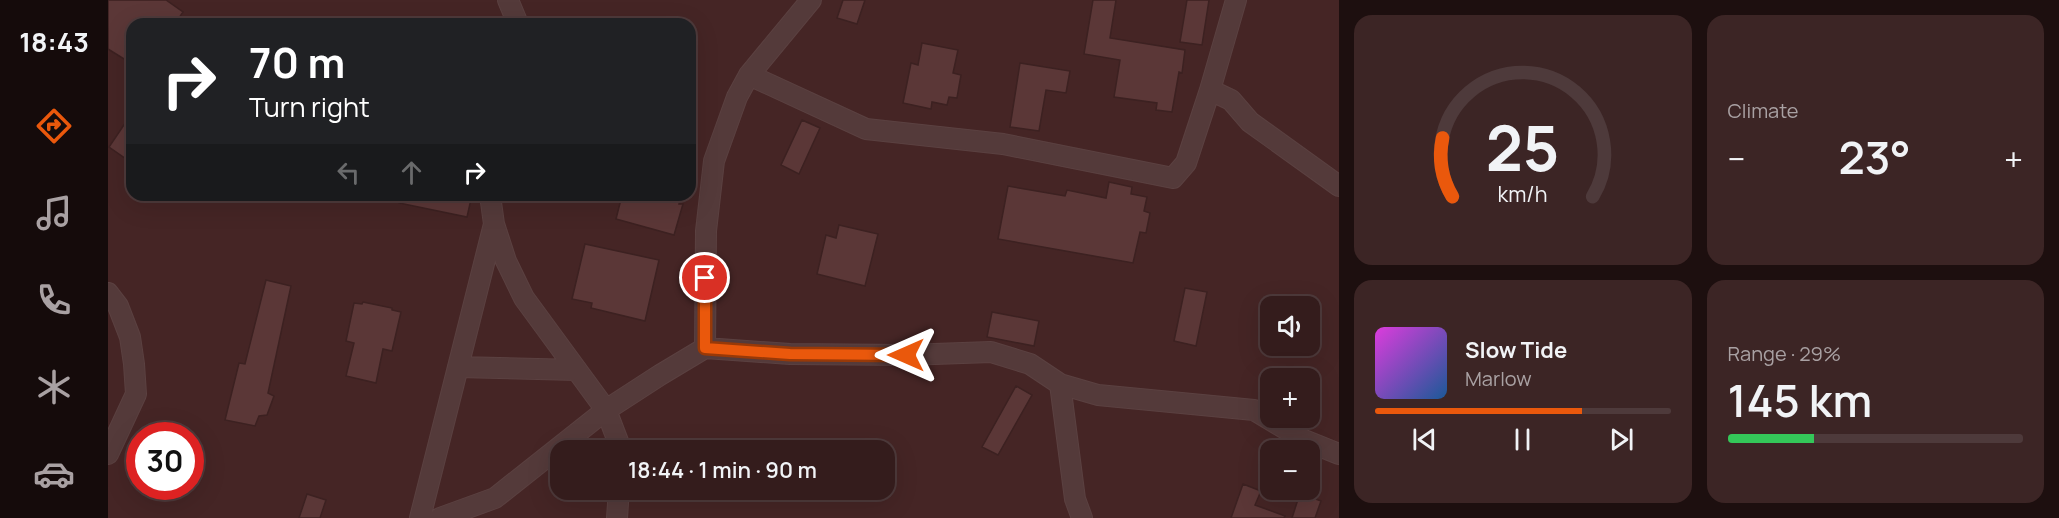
<!DOCTYPE html>
<html lang="en">
<head>
<meta charset="utf-8">
<style>
  :root { --surface:#341c1c; --page:#3c2525; --text:#f1f3f6; --muted:#a9a1a3; --line:#4e3a3b; --accent:#ea580c }
  body { margin:0; font-family:Manrope,sans-serif; background:var(--page); color:var(--text); height:100vh; display:flex; flex-direction:column; font-size:22px; white-space:nowrap }
  * { box-sizing:border-box; margin:0 }
  p { font-size:20px; color:var(--muted) }
  .icon { flex:none; width:33px; height:33px; fill:none; stroke:currentColor; stroke-width:2; stroke-linecap:round; stroke-linejoin:round }
  .map { position:relative; flex:1; overflow:hidden }
  .drawer { display:flex; flex-direction:column; gap:15px; padding:15px; background:#1d0f0f; width:720px }
  .drawer>* { flex:none }
  .hud { position:absolute; left:18px; top:18px; width:570px; height:183px; border-radius:18px; box-shadow:0 6px 24px #0002,0 0 0 2px var(--line); background:#202124; color:#fff; overflow:hidden }
  .tools { position:absolute; left:1152px; top:296px; display:grid; gap:12px }
  .tools a { display:grid; place-items:center; width:60px; height:60px; border-radius:12px; background:var(--surface); box-shadow:0 6px 24px #0002,0 0 0 2px var(--line); font-size:30px }
  .speed { position:absolute; left:18px; top:422px; display:flex; gap:12px; font-size:30px; font-weight:700; text-align:center }
  .speed>* { display:grid; place-content:center; width:78px; height:78px; border-radius:50%; background:var(--surface); box-shadow:0 6px 24px #0002,0 0 0 2px var(--line); line-height:1 }
  .speed .limit { border:9px solid #d22; background:#fff; color:#111 }
  .pin { position:absolute; display:grid; place-items:center; width:51px; height:51px; color:#fff; margin:-26px; border:3px solid #fff; border-radius:50%; box-shadow:0 2px 6px #0007 }
  .me { position:absolute; width:66px; margin:-33px; rotate:270deg; stroke-linejoin:round; filter:drop-shadow(0 0 4px #0008) }
  .turn { display:flex; align-items:center; gap:21px; height:126px; padding:0 24px; font-size:27px }
  .turn .icon { width:78px; height:78px; stroke-width:2.5 }
  .turn b { display:block; font-size:42px; line-height:51px }
  .lanes { display:flex; align-items:center; height:57px; padding:0 24px; background:#0003; justify-content:center; gap:30px; direction:ltr }
  .lanes .off { opacity:.35 }
  .big { font-size:45px; font-weight:600; line-height:1.1 }
  .drawer .card { flex:1; display:flex; flex-direction:column; justify-content:center; gap:9px; min-width:0; padding:0 21px; border-radius:18px; background:var(--page) }
  .drawer .dial { align-items:center; gap:0 }
  .dial svg { height:156px; overflow:visible; fill:none; stroke:var(--line); stroke-width:7; stroke-linecap:round; text-anchor:middle }
  .dial text { fill:var(--text); stroke:none }
  .song { display:flex; align-items:center; gap:18px }
  .cover { width:72px; height:72px; border-radius:9px; background:linear-gradient(135deg,hsl(300 70% 55%),hsl(210 70% 35%)) }
  .played { height:6px; border-radius:3px; background:linear-gradient(90deg,var(--accent) 70%,var(--line) 70%) }
  .keys { display:flex; justify-content:space-around; direction:ltr }
  .heat { display:flex; justify-content:space-between; align-items:center; font-size:33px; direction:ltr }
  .charge { height:9px; border-radius:4px; background:linear-gradient(90deg,#34c759 29%,var(--line) 0) }
  .drawer .tiles { flex:1; display:grid; gap:15px; grid-template-columns:repeat(2,1fr) }
  .trip { position:absolute; left:442px; top:440px; width:345px; height:60px; border-radius:18px; background:var(--surface); box-shadow:0 6px 24px #0002,0 0 0 2px var(--line); font-weight:600; line-height:60px; text-align:center }
  main { display:flex; flex:1; min-height:0 }
  .dock { display:flex; flex-direction:column; width:108px; justify-content:space-around; align-items:center; background:#150b0b; color:var(--muted) }
  .dock .icon { width:42px; height:42px }
  .dock .selected { color:var(--accent) }
  .dock b { font-size:27px; color:var(--text) }
  .map>svg:first-child { display:block }
  .building { fill:#5b3737; stroke:#3c2121; stroke-width:1.5 }
  .lines { fill:none; stroke-linecap:round; stroke-linejoin:round }
  .street-casing { stroke:#5b4141; stroke-width:22 }
  .street { stroke:#543a3a; stroke-width:20 }
  .route-casing { stroke:#983908; stroke-width:15 }
  .route { stroke:#ea580c; stroke-width:10 }
</style>
</head>
<body>
<main>
<nav class="dock">
<b>18:43</b>
<svg class="icon selected" aria-label="directions" viewBox="0 0 24 24"><path d="M12 3l9 9-9 9-9-9zM9 14v-3h6M13 9l2 2-2 2"/></svg>
<svg class="icon" aria-label="music" viewBox="0 0 24 24"><path d="M9 18V5l10-2v13"/><circle cx="6" cy="18" r="3"/><circle cx="16" cy="16" r="3"/></svg>
<svg class="icon" aria-label="phone" viewBox="0 0 24 24"><path d="M5 4h4l2 5-3 2q2 4 5 5l2-3 5 2v4C11 20 4 13 5 4z"/></svg>
<svg class="icon" aria-label="climate" viewBox="0 0 24 24"><path d="M12 3v18M4 7l16 10M4 17L20 7"/></svg>
<svg class="icon" aria-label="car" viewBox="0 0 24 24"><path d="M5 17H2v-5l4-1 3-4h7l3 4 3 1v5h-3M9 17h6M6 11h13"/><circle cx="7" cy="17" r="2"/><circle cx="17" cy="17" r="2"/></svg>
</nav>
<div class="map">
<svg width="1231" height="518" viewBox="0 0 1231 518">
  <rect width="100%" height="100%" fill="#452525"/>
  <path class="building" d="M 0,0 L 58,0 L 75,12 L 67,24 L 24,24 L 24,64 L 0,49 Z
    M 735,0 L 757,0 L 749,24 L 729,18 Z
    M 985,0 L 1008,0 L 1002,38 L 1077,50 L 1074,73 L 1071,72 L 1064,112 L 1048,110 L 1049,103 L 1006,97 L 1012,60 L 976,54 Z
    M 1079,0 L 1101,0 L 1094,45 L 1072,42 Z
    M 814,43 L 850,50 L 845,73 L 853,75 L 849,98 L 841,97 L 839,105 L 824,102 L 823,109 L 795,103 L 803,63 L 810,65 Z
    M 912,63 L 962,71 L 958,93 L 938,90 L 931,131 L 902,127 Z
    M 24,113 L 24,163 L 1,147 Z
    M 694,120 L 712,128 L 691,174 L 673,165 Z
    M 1001,182 L 1024,187 L 1023,194 L 1039,197 L 1036,211 L 1042,213 L 1038,233 L 1032,232 L 1025,263 L 890,239 L 900,186 L 957,196 L 959,190 L 998,198 Z
    M 291,195 L 364,195 L 359,217 L 291,203 Z
    M 514,195 L 573,195 L 571,204 L 575,204 L 566,235 L 508,219 Z
    M 731,225 L 770,234 L 757,286 L 709,274 L 718,235 L 728,238 Z
    M 477,244 L 551,260 L 537,321 L 483,308 L 484,303 L 464,299 Z
    M 158,280 L 183,286 L 160,393 L 166,396 L 159,415 L 151,416 L 147,426 L 117,420 L 131,363 L 137,364 Z
    M 1077,288 L 1099,292 L 1088,346 L 1066,341 Z
    M 255,302 L 284,308 L 284,310 L 293,312 L 284,351 L 275,349 L 268,383 L 238,376 L 246,343 L 238,341 L 246,303 L 254,304 Z
    M 884,312 L 931,321 L 926,346 L 879,337 Z
    M 908,386 L 924,395 L 890,455 L 874,447 Z
    M 1135,484 L 1153,491 L 1147,505 L 1177,516 L 1176,518 L 1123,518 Z
    M 1192,493 L 1213,501 L 1207,518 L 1184,518 Z
    M 199,494 L 218,500 L 212,518 L 191,518 Z"/>
  <g class="lines">
    <g class="street-casing">
      <path id="street" d="M 400,0 L 410,24
        M 1128,0 L 1102,90 L 1123,100 L 1142,122 L 1231,186
        M 641,75 L 758,129 L 895,144 L 1065,178 L 1078,163 L 1102,90
        M 382,195 L 386,224 L 398,261 L 416,298 L 498,410 L 511,444 L 511,450
        M 0,293 L 10,306 L 22,337 L 26,364 L 28,394 L 0,454
        M 597,348 L 598,231 L 606,161 L 629,97 L 641,75 L 703,0
        M 350,367 L 469,370
        M 952,384 L 967,499 L 974,518
        M 312,518 L 386,224
        M 332,518 L 387,498 L 498,410 L 552,375 L 597,348 L 682,354 L 798,355 L 883,352 L 922,364 L 952,384 L 990,395 L 1146,410 L 1196,440 L 1231,454
        M 509,518 L 511,489"/>
    </g>
    <use href="#street" class="street"/>
  </g>
  <g class="lines">
    <g class="route-casing">
      <path id="route" d="M 597,278 L 597,348 L 682,354 L 798,355"/>
    </g>
    <use href="#route" class="route"/>
  </g>
</svg>
<div class="tools">
<a><svg class="icon" aria-label="sound" viewBox="0 0 24 24"><path d="M4 9h4l5-4v14l-5-4H4zM17 9q2 3 0 6"/></svg></a>
<a>+</a>
<a>−</a>
</div>
<div class="speed"><div class="limit">30</div></div>
<div class="pin" style="left:597px;top:278px;background:#d93025"><svg class="icon" aria-label="arrive" viewBox="0 0 24 24"><path d="M6 21V4h12l-3 4 3 4H6"/></svg></div>
<svg class="me" style="left:798px;top:355px" viewBox="-20 -20 40 40"><path d="M0-17L14 15 0 8-14 15z" fill="#ea580c" stroke="#fff" stroke-width="4"/></svg>
<div class="trip">18:44 · 1 min · 90 m</div>
<div class="hud">
<div class="turn"><svg class="icon" aria-label="right" viewBox="0 0 24 24"><path d="M7 20v-9h11M14 6l5 5-5 5"/></svg><div><b>70 m</b>Turn right</div></div>
<div class="lanes"><svg class="icon off" aria-label="left" viewBox="0 0 24 24"><path d="M17 20v-9H6M10 6l-5 5 5 5"/></svg><svg class="icon off" aria-label="ahead" viewBox="0 0 24 24"><path d="M12 20V5M6 11l6-6 6 6"/></svg><svg class="icon" aria-label="right" viewBox="0 0 24 24"><path d="M7 20v-9h11M14 6l5 5-5 5"/></svg></div>
</div>
</div>
<section class="drawer">
<div class="tiles">
<div class="card dial"><svg viewBox="0 0 100 80">
<path d="M14 69A42 42 0 1 1 86 69"/>
<path d="M14 69A42 42 0 0 1 9 39" stroke="#ea580c"/>
<text x="50" y="56" font-size="32" font-weight="700">25</text>
<text x="50" y="72" font-size="11">km/h</text>
</svg></div>
<div class="card"><p>Climate</p>
<div class="heat"><a>−</a><b class="big">23°</b><a>+</a></div>
</div>
<div class="card">
<div class="song"><i class="cover"></i><div><b>Slow Tide</b><p>Marlow</p></div></div>
<div class="played"></div>
<div class="keys"><svg class="icon" aria-label="previous" viewBox="0 0 24 24"><path d="M18 5L8 12l10 7zM5 5v14"/></svg><svg class="icon" aria-label="pause" viewBox="0 0 24 24"><path d="M8 5v14M16 5v14"/></svg><svg class="icon" aria-label="next" viewBox="0 0 24 24"><path d="M6 5l10 7-10 7zM19 5v14"/></svg></div>
</div>
<div class="card"><p>Range · 29%</p><b class="big">145 km</b><div class="charge"></div></div>
</div>
</section>
</main>
</body>
</html>
